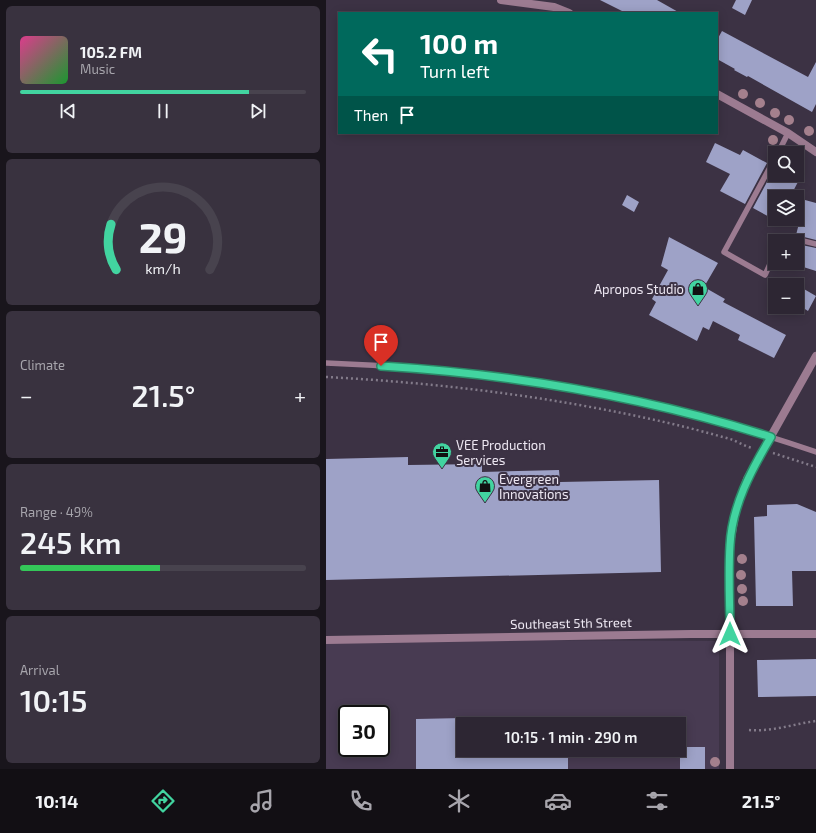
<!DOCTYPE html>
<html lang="en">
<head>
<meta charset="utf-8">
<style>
  :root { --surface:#2d2633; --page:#39323f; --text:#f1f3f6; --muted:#a7a5ac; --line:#48434e; --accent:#42d4a0 }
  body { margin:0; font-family:"Exo 2",sans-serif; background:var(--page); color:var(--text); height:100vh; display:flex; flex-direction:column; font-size:15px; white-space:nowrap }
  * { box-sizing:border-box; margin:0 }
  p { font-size:13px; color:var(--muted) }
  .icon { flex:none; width:22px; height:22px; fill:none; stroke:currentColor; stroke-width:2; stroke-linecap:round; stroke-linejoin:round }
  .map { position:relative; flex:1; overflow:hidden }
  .sheet { display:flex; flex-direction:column; gap:6px; padding:6px; background:#19151c; width:326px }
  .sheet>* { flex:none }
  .guide { position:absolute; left:12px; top:12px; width:380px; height:122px; border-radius:0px; box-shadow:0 2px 10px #0003,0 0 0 1px var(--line); background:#00695c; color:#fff; overflow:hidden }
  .buttons { position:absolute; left:442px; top:146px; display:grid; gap:8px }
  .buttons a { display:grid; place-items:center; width:36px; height:36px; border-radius:0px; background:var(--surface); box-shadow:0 2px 10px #0003,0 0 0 1px var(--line); font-size:20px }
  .speed { position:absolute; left:12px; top:705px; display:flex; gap:8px; font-size:20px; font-weight:700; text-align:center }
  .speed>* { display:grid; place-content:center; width:52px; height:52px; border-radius:50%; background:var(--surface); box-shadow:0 2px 10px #0003,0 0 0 1px var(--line); line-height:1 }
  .speed .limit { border:2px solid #111; border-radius:6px; background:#fff; color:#111 }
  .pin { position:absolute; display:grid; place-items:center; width:34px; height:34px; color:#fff; margin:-41px -17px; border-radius:50% 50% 50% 0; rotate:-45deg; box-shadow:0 0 4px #0007 }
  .pin .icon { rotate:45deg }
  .me { position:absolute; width:44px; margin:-22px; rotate:0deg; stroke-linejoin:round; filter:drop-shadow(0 0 3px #0008) }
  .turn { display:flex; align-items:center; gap:14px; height:84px; padding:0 16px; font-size:18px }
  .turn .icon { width:52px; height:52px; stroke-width:2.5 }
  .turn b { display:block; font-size:28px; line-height:34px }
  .then { display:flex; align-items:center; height:38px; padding:0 16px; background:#0003; gap:8px; font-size:15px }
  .big { font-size:30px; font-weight:600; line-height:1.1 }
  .sheet .widget { flex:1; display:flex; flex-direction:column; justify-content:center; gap:6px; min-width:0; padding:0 14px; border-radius:6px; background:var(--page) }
  .sheet .dial { align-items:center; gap:0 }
  .dial svg { height:104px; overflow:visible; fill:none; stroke:var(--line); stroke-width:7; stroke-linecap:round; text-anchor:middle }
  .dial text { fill:var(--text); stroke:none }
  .song { display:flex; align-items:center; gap:12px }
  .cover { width:48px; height:48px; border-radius:6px; background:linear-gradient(135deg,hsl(330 70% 55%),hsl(130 70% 35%)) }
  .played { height:4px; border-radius:2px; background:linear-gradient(90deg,var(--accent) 80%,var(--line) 80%) }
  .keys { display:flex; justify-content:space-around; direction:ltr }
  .heat { display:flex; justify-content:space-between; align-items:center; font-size:22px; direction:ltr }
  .charge { height:6px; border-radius:3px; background:linear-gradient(90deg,#34c759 49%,var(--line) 0) }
  .trip { position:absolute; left:130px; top:717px; width:230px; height:40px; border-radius:0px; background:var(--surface); box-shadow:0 2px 10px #0003,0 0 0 1px var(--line); font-weight:600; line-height:40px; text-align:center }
  .dock { display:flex; height:64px; justify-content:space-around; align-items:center; background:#120f14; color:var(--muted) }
  .dock .icon { width:28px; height:28px }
  .dock .current { color:var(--accent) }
  .dock b { font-size:18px; color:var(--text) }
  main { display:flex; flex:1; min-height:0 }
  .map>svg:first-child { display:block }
  .built { fill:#483b52; fill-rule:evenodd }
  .building { fill:#9ea2c7 }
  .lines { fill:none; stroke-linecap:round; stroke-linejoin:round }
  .path { stroke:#837b8a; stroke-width:2.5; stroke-dasharray:2 3; stroke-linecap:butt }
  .lane { stroke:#9c7b91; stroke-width:5.5 }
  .street { stroke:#9c7b91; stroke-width:8 }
  .tree { fill:#a4808d }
  .route-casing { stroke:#2b8a68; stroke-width:10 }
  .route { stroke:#42d4a0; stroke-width:7 }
  .labels { text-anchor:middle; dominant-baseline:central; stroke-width:4; stroke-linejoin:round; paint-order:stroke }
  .poi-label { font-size:13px; fill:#ede7f2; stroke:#3c3244; text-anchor:start }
  .street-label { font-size:13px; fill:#ede7f2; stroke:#3c3244 }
</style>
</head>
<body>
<main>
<section class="sheet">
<div class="widget">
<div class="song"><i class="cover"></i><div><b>105.2 FM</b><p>Music</p></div></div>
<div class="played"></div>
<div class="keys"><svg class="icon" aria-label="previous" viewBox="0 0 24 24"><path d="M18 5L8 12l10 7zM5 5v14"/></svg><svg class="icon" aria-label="pause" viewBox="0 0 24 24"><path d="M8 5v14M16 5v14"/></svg><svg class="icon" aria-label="next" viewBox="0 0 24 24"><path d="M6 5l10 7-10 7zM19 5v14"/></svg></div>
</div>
<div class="widget dial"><svg viewBox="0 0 100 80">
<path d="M14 69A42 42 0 1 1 86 69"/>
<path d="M14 69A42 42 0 0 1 10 34" stroke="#42d4a0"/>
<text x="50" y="56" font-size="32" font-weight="700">29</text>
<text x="50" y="72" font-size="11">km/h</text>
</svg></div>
<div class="widget"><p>Climate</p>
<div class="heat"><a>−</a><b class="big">21.5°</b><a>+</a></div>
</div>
<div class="widget"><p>Range · 49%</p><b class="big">245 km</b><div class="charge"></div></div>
<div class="widget"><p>Arrival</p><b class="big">10:15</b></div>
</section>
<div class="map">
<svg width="490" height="769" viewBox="0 0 490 769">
  <rect width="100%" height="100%" fill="#3c3244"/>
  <path class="built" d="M 0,639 L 393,641 L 393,769 L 0,769 ZM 21,714 L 55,714 L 55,748 L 21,748 ZM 137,724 L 353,724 L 353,750 L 137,750 Z"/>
  <path class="building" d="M 274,0 L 331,0 L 354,13 L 300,13 Z
    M 410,0 L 426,0 L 419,15 L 406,8 Z
    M 396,31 L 482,77 L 490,62 L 490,104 L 486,112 L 422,76 L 421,77 L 408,70 L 409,69 L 391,59 L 391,40 Z
    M 389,143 L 414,155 L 417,150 L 441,163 L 419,204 L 394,191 L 404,174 L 380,162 Z
    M 449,167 L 449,175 L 463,175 L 473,180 L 464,197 L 449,197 L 449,220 L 427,208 Z
    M 301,195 L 313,202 L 308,212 L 296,205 Z
    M 479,200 L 490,203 L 490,240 L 470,235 Z
    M 343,237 L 392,263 L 378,287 L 399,299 L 397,302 L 460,335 L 448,358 L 412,340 L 414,335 L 387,321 L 383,330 L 377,327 L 371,341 L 323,315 L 330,302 L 326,299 L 342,270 L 335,266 Z
    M 471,244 L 490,248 L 490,271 L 471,265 Z
    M 471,285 L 490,296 L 482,311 L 471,304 Z
    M 82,457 L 82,465 L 156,464 L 156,472 L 233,470 L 234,482 L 333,480 L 335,572 L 0,580 L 0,459 Z
    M 471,504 L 490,512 L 490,571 L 466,571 L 467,606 L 430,606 L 428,517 L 441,516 L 441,505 Z
    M 490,659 L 490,696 L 432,697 L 431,660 Z
    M 137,718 L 137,750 L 242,750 L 242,769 L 90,769 L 90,719 Z
    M 354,747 L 379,747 L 379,769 L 354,769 Z"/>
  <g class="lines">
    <path class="path" d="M 0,377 C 118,383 236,398 351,425 C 368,429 386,434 404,439 C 411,441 418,446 426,448
      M 447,453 L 490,467
      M 423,730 C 446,732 467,724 490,721"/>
    <path class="lane" d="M 452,153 L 462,133
      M 449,158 L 398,252 L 439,275 L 449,253
      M 454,241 L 457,236 L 490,244
      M 0,363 C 167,369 332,397 490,452"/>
    <path class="street" d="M 175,0 L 228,7 L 243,13
      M 391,94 L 462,133 L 490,152
      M 0,640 L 365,634 L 490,634
      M 404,769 L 404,544 L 410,510 L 421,479 L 490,356"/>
  </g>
  <g class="tree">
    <circle cx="417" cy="94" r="5"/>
    <circle cx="434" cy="103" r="5"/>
    <circle cx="449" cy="113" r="5"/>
    <circle cx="463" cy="120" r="5"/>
    <circle cx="483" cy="131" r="5"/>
    <circle cx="447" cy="140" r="5"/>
    <circle cx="416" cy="559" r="5"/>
    <circle cx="415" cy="575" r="5"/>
    <circle cx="416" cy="589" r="5"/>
    <circle cx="417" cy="601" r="5"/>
    <circle cx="389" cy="762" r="5"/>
  </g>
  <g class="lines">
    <g class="route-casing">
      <path id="route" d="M 55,366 C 187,374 319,397 445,437 C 425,470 406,506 404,545 C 402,575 404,605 404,634"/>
    </g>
    <use href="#route" class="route"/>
  </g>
  <defs>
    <g id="shop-pin" transform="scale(1)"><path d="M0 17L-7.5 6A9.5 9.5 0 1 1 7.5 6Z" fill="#42d4a0" stroke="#3c3244"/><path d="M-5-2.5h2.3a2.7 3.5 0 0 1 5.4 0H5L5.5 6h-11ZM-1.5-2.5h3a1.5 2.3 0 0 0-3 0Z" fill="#111"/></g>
    <g id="office-pin" transform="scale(1)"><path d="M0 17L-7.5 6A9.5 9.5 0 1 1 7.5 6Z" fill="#42d4a0" stroke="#3c3244"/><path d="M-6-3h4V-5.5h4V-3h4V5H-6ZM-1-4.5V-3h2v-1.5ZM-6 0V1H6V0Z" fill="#111"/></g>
  </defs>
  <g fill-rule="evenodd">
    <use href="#shop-pin" x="372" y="289"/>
    <use href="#office-pin" x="116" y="452"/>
    <use href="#shop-pin" x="159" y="486"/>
  </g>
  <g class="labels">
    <g class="poi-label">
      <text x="358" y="289" text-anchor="end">Apropos Studio</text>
      <text x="130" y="445">VEE Production<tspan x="130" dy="15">Services</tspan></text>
      <text x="173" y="479">Evergreen<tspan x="173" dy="15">Innovations</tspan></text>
    </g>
    <g class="street-label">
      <text transform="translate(245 623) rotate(-1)">Southeast 5th Street</text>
    </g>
  </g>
</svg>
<div class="buttons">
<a><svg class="icon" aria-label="search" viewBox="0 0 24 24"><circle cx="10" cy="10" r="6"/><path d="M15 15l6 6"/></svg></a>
<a><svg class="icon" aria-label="layers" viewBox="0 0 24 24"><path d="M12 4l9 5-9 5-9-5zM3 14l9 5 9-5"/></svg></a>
<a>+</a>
<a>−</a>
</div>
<div class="speed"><div class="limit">30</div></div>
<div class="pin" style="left:55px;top:366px;background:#d93025"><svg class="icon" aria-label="arrive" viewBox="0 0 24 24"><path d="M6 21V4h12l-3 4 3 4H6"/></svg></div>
<svg class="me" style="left:404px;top:634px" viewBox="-20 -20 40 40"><path d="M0-17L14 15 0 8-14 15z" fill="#42d4a0" stroke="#fff" stroke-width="4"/></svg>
<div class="trip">10:15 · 1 min · 290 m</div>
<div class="guide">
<div class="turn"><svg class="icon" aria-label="left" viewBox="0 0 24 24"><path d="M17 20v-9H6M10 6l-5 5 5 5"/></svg><div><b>100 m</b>Turn left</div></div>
<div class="then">Then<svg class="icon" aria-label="arrive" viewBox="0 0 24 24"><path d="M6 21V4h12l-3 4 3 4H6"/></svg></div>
</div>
</div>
</main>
<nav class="dock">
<b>10:14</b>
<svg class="icon current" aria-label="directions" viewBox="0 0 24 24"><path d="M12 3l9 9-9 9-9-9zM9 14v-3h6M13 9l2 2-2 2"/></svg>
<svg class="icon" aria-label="music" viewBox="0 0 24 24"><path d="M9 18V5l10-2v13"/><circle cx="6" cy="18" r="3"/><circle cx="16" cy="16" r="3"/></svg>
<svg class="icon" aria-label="phone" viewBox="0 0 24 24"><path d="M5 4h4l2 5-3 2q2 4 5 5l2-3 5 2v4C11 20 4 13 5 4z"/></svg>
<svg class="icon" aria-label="climate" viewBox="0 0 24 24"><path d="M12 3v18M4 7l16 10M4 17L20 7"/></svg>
<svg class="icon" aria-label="car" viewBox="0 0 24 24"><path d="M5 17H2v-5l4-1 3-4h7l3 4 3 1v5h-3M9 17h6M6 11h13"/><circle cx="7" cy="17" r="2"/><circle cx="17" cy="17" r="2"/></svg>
<svg class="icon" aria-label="filters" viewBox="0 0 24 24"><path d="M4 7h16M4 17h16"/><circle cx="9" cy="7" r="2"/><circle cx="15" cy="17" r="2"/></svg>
<b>21.5°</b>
</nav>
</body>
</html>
